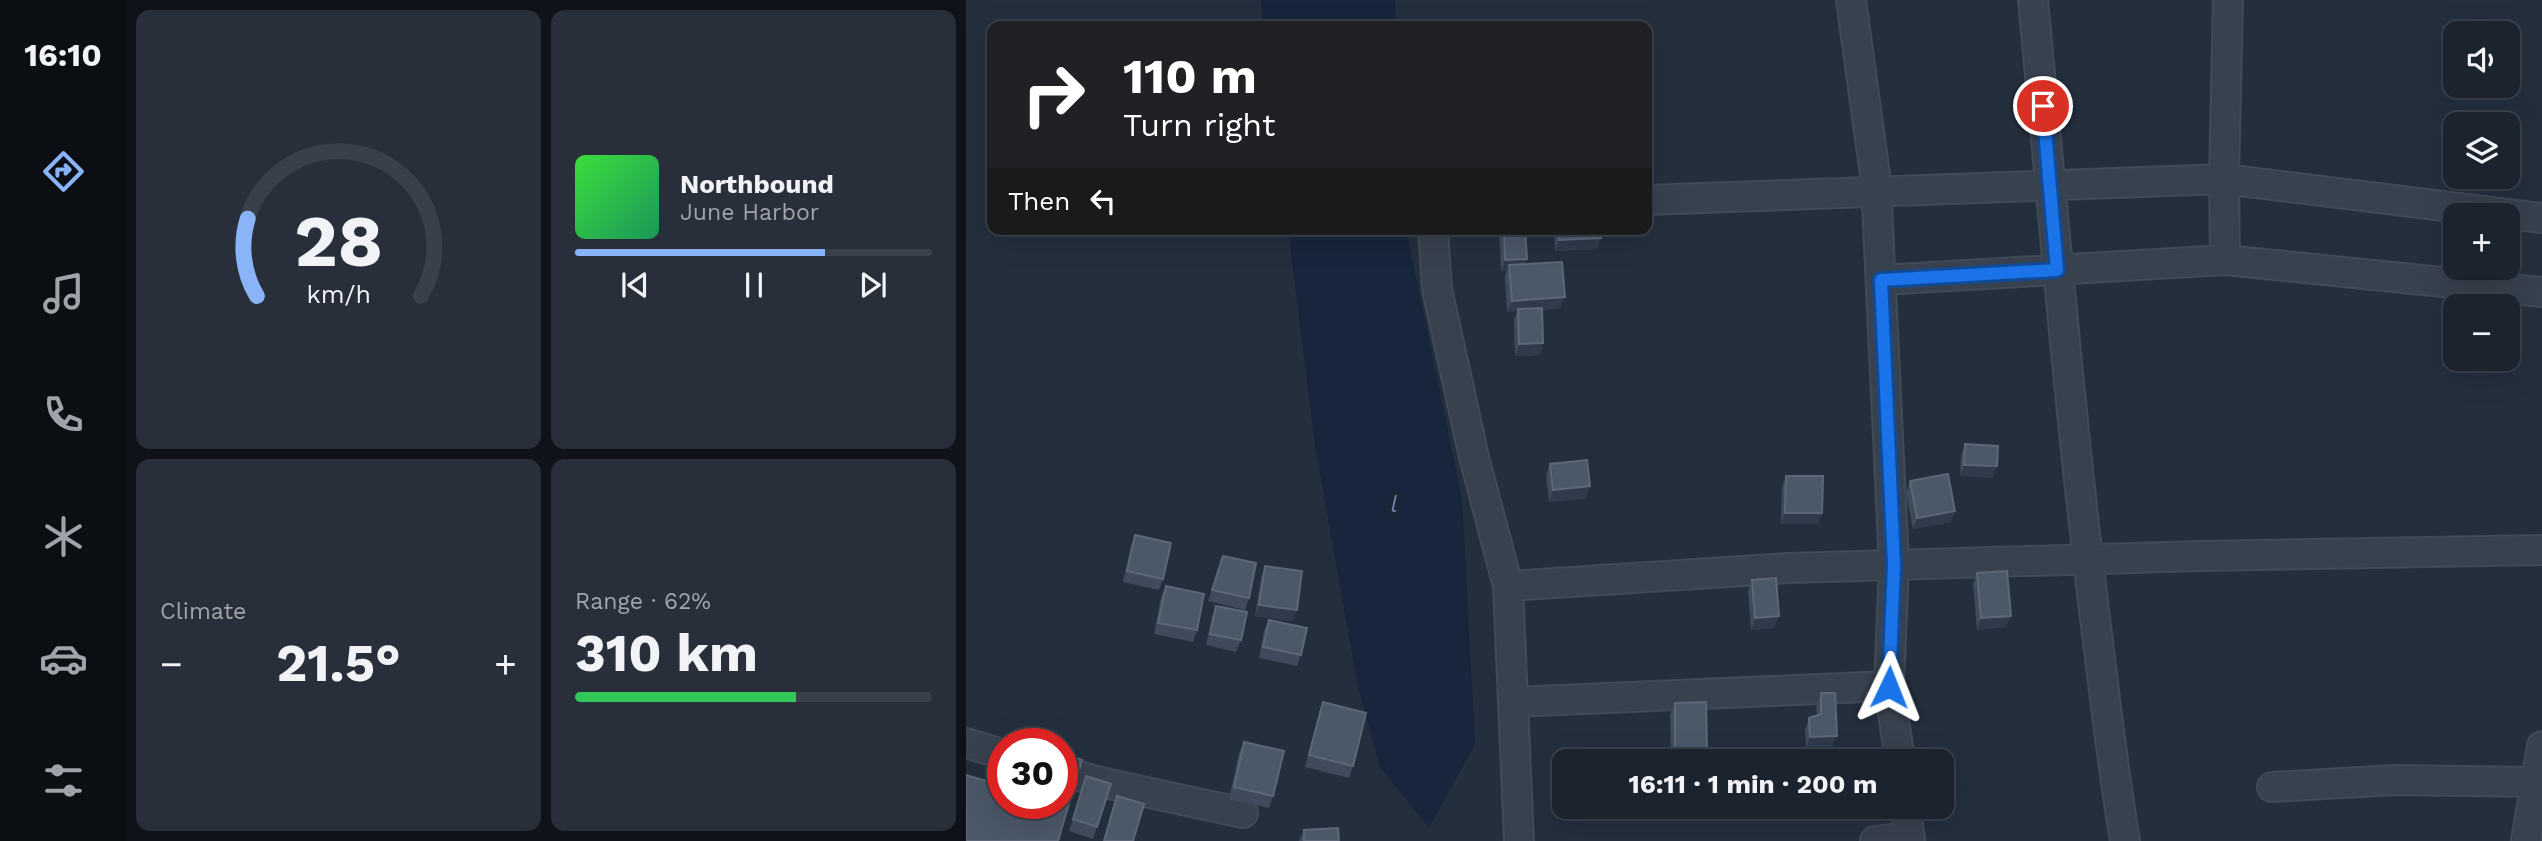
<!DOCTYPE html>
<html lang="en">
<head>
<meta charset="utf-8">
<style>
  :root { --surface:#1b232e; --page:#282f3a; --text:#f1f3f6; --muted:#a0a4aa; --line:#39404a; --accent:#8ab4f8 }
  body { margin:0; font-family:"Work Sans",sans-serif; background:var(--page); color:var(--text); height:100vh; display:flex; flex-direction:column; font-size:26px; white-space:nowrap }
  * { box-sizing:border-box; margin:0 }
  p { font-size:23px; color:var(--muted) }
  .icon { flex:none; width:38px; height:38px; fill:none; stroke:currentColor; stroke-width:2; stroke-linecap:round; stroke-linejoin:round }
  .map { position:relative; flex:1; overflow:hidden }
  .details { display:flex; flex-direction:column; gap:10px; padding:10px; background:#0f1319; width:840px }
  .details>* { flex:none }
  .hud { position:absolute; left:21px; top:21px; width:665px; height:214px; border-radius:14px; box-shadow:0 7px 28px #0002,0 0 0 2px var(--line); background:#202124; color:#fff; overflow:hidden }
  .buttons { position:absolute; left:1477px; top:21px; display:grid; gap:14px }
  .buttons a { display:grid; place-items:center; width:77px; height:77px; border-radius:14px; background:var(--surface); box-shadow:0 7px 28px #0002,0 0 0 2px var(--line); font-size:35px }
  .speed { position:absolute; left:21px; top:728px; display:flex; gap:14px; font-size:35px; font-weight:700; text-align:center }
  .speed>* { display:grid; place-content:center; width:91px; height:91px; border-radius:50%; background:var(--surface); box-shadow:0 7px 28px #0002,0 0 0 2px var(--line); line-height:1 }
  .speed .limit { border:10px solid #d22; background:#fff; color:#111 }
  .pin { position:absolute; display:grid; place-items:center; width:60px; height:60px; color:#fff; margin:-30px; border:4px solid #fff; border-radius:50%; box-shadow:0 2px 7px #0007 }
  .me { position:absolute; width:77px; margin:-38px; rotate:2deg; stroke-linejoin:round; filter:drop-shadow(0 0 5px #0008) }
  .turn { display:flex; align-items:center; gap:24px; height:147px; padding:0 21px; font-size:32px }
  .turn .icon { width:91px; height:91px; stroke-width:2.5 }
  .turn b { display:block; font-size:49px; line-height:60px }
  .then { display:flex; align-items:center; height:66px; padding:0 21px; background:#0003; gap:14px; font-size:26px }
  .big { font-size:52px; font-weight:700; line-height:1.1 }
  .details .card { flex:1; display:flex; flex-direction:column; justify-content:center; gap:10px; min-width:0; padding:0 24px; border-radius:14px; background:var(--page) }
  .details .dial { align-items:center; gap:0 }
  .dial svg { height:182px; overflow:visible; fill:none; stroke:var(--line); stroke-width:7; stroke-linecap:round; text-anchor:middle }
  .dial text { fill:var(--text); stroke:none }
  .song { display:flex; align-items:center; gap:21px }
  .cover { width:84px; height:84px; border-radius:10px; background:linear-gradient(135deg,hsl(120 70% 55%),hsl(150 70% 35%)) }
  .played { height:7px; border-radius:4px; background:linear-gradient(90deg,var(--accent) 70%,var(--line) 70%) }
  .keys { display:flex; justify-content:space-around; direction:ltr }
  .heat { display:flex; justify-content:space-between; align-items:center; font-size:38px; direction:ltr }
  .charge { height:10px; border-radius:5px; background:linear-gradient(90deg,#34c759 62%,var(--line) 0) }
  .details .tiles { flex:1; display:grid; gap:10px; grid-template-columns:repeat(2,1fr) }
  .trip { position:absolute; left:586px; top:749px; width:402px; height:70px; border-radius:14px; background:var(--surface); box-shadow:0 7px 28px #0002,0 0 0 2px var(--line); font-weight:700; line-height:70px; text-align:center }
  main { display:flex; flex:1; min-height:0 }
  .dock { display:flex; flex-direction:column; width:126px; justify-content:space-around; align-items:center; background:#0b0e12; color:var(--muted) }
  .dock .icon { width:49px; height:49px }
  .dock .active { color:var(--accent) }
  .dock b { font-size:32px; color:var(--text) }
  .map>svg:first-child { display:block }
  .water { fill:#17263c }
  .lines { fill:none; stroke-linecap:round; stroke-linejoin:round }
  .minor-casing { stroke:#414a57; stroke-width:32 }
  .minor { stroke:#38414e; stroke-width:28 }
  .wall { fill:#3f4b5c }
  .shaded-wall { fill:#2f3b4b }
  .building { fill:#4b5868; stroke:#5c6777; stroke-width:2 }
  .route-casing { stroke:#114b97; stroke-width:18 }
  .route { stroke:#1a73e8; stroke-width:12 }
  .labels { text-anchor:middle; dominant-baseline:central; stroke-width:7; stroke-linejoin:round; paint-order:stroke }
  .water-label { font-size:23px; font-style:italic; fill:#6d86a8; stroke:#1d2633 }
</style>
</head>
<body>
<main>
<nav class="dock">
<b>16:10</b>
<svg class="icon active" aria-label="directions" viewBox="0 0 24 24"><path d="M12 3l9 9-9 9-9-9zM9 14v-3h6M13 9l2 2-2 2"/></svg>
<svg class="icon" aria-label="music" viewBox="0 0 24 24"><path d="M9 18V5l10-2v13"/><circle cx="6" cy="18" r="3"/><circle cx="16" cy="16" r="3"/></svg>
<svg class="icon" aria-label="phone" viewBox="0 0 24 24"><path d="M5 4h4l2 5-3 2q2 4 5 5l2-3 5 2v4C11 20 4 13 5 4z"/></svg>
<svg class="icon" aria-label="climate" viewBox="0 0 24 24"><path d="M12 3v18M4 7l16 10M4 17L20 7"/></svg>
<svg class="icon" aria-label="car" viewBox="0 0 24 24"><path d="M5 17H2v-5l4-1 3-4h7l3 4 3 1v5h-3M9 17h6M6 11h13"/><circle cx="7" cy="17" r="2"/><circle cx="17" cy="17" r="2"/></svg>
<svg class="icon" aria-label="filters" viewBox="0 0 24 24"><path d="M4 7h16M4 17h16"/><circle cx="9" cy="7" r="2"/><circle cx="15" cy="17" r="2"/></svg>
</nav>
<section class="details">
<div class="tiles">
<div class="card dial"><svg viewBox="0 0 100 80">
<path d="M14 69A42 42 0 1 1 86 69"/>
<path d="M14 69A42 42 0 0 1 10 35" stroke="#8ab4f8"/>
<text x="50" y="56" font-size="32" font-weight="700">28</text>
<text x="50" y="72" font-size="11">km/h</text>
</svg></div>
<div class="card">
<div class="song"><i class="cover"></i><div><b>Northbound</b><p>June Harbor</p></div></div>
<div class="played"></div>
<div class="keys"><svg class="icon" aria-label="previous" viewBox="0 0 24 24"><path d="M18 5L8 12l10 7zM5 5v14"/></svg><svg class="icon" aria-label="pause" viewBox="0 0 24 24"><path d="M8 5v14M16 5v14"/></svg><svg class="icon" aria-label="next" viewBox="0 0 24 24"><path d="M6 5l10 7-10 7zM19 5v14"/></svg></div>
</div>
<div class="card"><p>Climate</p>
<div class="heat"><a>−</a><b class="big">21.5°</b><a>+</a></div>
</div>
<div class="card"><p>Range · 62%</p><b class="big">310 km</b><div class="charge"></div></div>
</div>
</section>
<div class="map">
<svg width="1576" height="841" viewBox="0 0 1576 841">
  <rect width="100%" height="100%" fill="#242f3e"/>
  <path class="water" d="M 295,0 L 429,0 L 430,26 L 297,26 Z
    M 322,229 L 440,229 L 496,498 L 509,744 L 463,828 L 414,767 L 392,687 L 349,446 Z"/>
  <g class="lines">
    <g class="minor-casing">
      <path id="minor" d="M 885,0 L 910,182 L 928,565 L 923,686 L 934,761
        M 1067,0 C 1087,209 1104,418 1130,626 C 1139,698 1147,770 1159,841
        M 681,200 L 1258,179 L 1576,218
        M 467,229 L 471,289 L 508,457 L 542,586 L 553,841
        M 1259,260 L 1258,179 L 1262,0
        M 915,280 L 1259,260 L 1576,292
        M 542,586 L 824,568 L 1234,556 L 1576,550
        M 547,702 L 923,686
        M 0,743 L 37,754
        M 96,771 L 138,783 L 277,813
        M 1306,787 L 1428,780 L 1570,782
        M 940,807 L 944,841
        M 909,841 L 944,837
        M 1560,841 L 1576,746"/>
    </g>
    <use href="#minor" class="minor"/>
  </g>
  <path class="wall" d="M 533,229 L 559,229 L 559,264 L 594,308 L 576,310 L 577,343 L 573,355 L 549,356 L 548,321 L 551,311 L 541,312 L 539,276 L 541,271 L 535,271 Z
    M 588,229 L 635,229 L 631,249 L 589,251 Z
    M 999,444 L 1027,478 L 994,476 L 995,456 Z
    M 584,464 L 624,486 L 620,498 L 583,502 L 580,475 Z
    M 820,476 L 856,513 L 852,524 L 815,524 L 816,487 Z
    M 944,481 L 989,511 L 985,522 L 947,529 L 940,493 Z
    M 169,535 L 197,579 L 193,590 L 157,582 L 165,546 Z
    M 257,556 L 283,598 L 279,610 L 242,601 Z
    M 299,566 L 327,621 L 289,616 L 295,578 Z
    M 1011,573 L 1040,627 L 1011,630 L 1007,584 Z
    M 786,580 L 808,628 L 785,630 L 782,591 Z
    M 200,586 L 231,630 L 227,642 L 188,634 L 195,597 Z
    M 250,606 L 275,640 L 270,652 L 240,645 L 246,617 Z
    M 303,620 L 335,655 L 331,666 L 293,658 L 298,631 Z
    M 855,693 L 866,747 L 840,748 L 839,730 L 843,718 L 851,715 L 850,704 Z
    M 357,702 L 387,766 L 383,778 L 339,767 L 353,713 Z
    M 709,703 L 737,761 L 705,761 L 704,714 Z
    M 278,742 L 307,796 L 303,808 L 263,799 L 273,753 Z
    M 120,776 L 131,827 L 127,839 L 103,831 Z
    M 338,830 L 373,841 L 333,841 Z"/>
  <path class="shaded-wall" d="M 635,238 L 631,249 L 589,251 L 593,240 Z
    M 561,259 L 557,270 L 543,265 L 541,271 L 535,271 L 539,260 Z
    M 599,297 L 594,308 L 541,312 L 546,301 Z
    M 577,343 L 573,355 L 549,356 L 553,344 Z
    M 998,465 L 1031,466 L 1027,478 L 994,476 Z
    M 624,486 L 620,498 L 583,502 L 587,490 Z
    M 989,511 L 985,522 L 947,529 L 951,518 Z
    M 819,513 L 856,513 L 852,524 L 815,524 Z
    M 293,605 L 331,610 L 327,621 L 289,616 Z
    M 813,616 L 808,628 L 785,630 L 789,618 Z
    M 1045,616 L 1040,627 L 1011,630 L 1015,618 Z
    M 871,736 L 866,747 L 840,748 L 844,737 Z
    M 741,750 L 737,761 L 706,761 L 709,751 Z"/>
  <path class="building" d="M 538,229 L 559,229 L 561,259 L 539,260 Z
    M 592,229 L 635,229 L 635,238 L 593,240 Z
    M 596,262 L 599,297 L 546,301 L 543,265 Z
    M 576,308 L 577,343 L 553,344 L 552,309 Z
    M 999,444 L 1032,446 L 1031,466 L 998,465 Z
    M 621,460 L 624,486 L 587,490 L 584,464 Z
    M 982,474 L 989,511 L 951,518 L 944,481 Z
    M 820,476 L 857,476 L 856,513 L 819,513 Z
    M 169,535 L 205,543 L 197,579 L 161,571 Z
    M 257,556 L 290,563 L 283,598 L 246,590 Z
    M 299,566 L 336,571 L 331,610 L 293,605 Z
    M 1041,571 L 1045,616 L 1015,618 L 1011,573 Z
    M 810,578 L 813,616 L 789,618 L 786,580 Z
    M 200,586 L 238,594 L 231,630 L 192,623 Z
    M 250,606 L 281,612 L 275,640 L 244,634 Z
    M 303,620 L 341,628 L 335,655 L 297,647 Z
    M 855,693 L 869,693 L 871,736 L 844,737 L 843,718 L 855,714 Z
    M 357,702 L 400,713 L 387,766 L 343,755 Z
    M 740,702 L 741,750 L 709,751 L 709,703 Z
    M 278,742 L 318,751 L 307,796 L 268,787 Z
    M 96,754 L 116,760 L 92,841 L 0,841 L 0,775 L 37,786 L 37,803 L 96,803 Z
    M 120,776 L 145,784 L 131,827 L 107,819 Z
    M 151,796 L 178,804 L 167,841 L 138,841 Z
    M 372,828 L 373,841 L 338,841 L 338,830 Z"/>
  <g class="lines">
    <g class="route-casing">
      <path id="route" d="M 923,687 L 928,565 L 915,280 L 1091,270 L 1077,106"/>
    </g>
    <use href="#route" class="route"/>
  </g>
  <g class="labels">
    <g class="water-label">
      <text x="428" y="504">l</text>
    </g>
  </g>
</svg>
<div class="buttons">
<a><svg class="icon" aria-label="sound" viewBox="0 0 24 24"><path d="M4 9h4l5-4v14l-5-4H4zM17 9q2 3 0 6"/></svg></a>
<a><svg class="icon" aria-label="layers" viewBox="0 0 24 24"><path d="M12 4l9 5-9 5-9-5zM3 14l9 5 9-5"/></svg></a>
<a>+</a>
<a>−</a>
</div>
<div class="speed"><div class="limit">30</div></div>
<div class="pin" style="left:1077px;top:106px;background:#d93025"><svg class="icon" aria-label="arrive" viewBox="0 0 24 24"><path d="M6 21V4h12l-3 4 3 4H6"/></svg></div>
<svg class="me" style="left:923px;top:687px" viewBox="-20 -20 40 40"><path d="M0-17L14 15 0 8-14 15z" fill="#1a73e8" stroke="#fff" stroke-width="4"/></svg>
<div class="trip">16:11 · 1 min · 200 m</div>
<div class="hud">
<div class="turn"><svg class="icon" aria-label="right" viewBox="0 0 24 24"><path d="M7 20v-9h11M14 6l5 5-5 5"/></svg><div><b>110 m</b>Turn right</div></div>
<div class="then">Then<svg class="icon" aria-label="left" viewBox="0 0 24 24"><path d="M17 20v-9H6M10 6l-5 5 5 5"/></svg></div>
</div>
</div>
</main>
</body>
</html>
